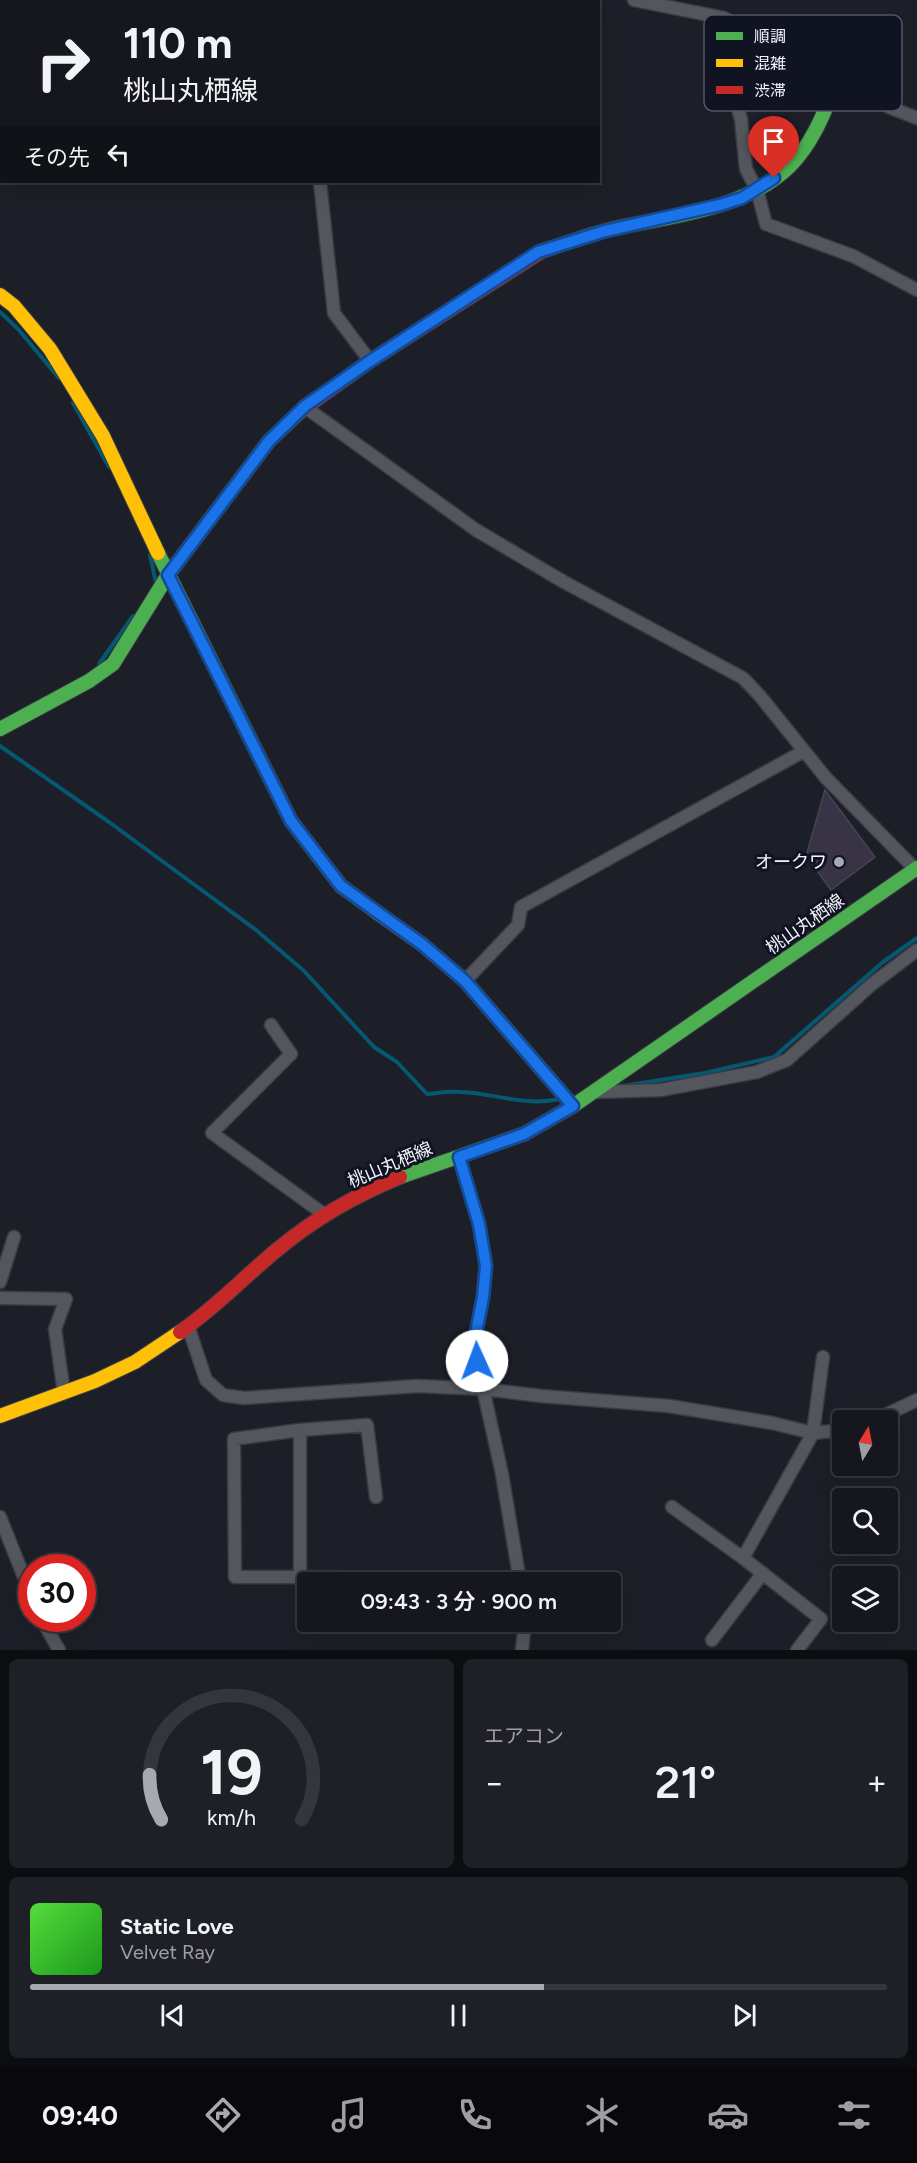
<!DOCTYPE html>
<html lang="ja">
<head>
<meta charset="utf-8">
<style>
  :root { --surface:#16171e; --page:#1f2027; --text:#f1f3f6; --muted:#9e9fa4; --line:#35363c; --accent:#a7a9b2 }
  body { margin:0; font-family:Figtree,"Noto Sans JP",sans-serif; background:var(--page); color:var(--text); height:100vh; display:flex; flex-direction:column; font-size:22px; white-space:nowrap }
  * { box-sizing:border-box; margin:0 }
  p { font-size:20px; color:var(--muted) }
  .icon { flex:none; width:33px; height:33px; fill:none; stroke:currentColor; stroke-width:2; stroke-linecap:round; stroke-linejoin:round }
  .map { position:relative; height:1650px; overflow:hidden }
  .panel { display:flex; flex-direction:column; gap:9px; padding:9px; background:#0c0d10; flex:1 }
  .panel>* { flex:none }
  .banner { position:absolute; left:0px; top:0px; width:600px; height:183px; box-shadow:0 6px 24px #0002,0 0 0 2px var(--line); background:#16171e; color:var(--text); overflow:hidden }
  .needle { width:39px; rotate:10deg }
  .buttons { position:absolute; left:832px; top:1410px; display:grid; gap:12px }
  .buttons a { display:grid; place-items:center; width:66px; height:66px; border-radius:6px; background:var(--surface); box-shadow:0 6px 24px #0002,0 0 0 2px var(--line); font-size:30px }
  .speed { position:absolute; left:18px; top:1554px; display:flex; gap:12px; font-size:30px; font-weight:700; text-align:center }
  .speed>* { display:grid; place-content:center; width:78px; height:78px; border-radius:50%; background:var(--surface); box-shadow:0 6px 24px #0002,0 0 0 2px var(--line); line-height:1 }
  .speed .limit { border:9px solid #d22; background:#fff; color:#111 }
  .pin { position:absolute; display:grid; place-items:center; width:51px; height:51px; color:#fff; margin:-62px -26px; border-radius:50% 50% 50% 0; rotate:-45deg; box-shadow:0 0 6px #0007 }
  .pin .icon { rotate:45deg }
  .me { position:absolute; width:66px; margin:-33px; rotate:358deg; stroke-linejoin:round; filter:drop-shadow(0 0 4px #0008) }
  .turn { display:flex; align-items:center; gap:21px; height:126px; padding:0 24px; font-size:27px }
  .turn .icon { width:78px; height:78px; stroke-width:2.5 }
  .turn b { display:block; font-size:42px; line-height:51px }
  .then { display:flex; align-items:center; height:57px; padding:0 24px; background:#0003; gap:12px; font-size:22px }
  .big { font-size:45px; font-weight:600; line-height:1.1 }
  .panel .tile { flex:1; display:flex; flex-direction:column; justify-content:center; gap:9px; min-width:0; padding:0 21px; border-radius:9px; background:var(--page) }
  .panel .dial { align-items:center; gap:0 }
  .dial svg { height:156px; overflow:visible; fill:none; stroke:var(--line); stroke-width:7; stroke-linecap:round; text-anchor:middle }
  .dial text { fill:var(--text); stroke:none }
  .song { display:flex; align-items:center; gap:18px }
  .cover { width:72px; height:72px; border-radius:9px; background:linear-gradient(135deg,hsl(110 70% 55%),hsl(120 70% 35%)) }
  .played { height:6px; border-radius:3px; background:linear-gradient(90deg,var(--accent) 60%,var(--line) 60%) }
  .keys { display:flex; justify-content:space-around; direction:ltr }
  .heat { display:flex; justify-content:space-between; align-items:center; font-size:33px; direction:ltr }
  .panel .tiles { flex:1; display:grid; gap:9px; grid-template-columns:1fr 1fr }
  .tile:last-child { grid-column:span 2 }
  .trip { position:absolute; left:297px; top:1572px; width:324px; height:60px; border-radius:6px; background:var(--surface); box-shadow:0 6px 24px #0002,0 0 0 2px var(--line); font-weight:600; line-height:60px; text-align:center }
  .tabs { display:flex; height:96px; justify-content:space-around; align-items:center; background:#09090c; color:var(--muted) }
  .tabs .icon { width:42px; height:42px }
  .tabs .current { color:var(--accent) }
  .tabs b { font-size:27px; color:var(--text) }
  .map>svg:first-child { display:block }
  .lines { fill:none; stroke-linecap:round; stroke-linejoin:round }
  .stream { stroke:#045872; stroke-width:4 }
  .building { fill:#383445; stroke:#45454d; stroke-width:1.5 }
  .street-casing { stroke:#3b3c43; stroke-width:15 }
  .fast-casing { stroke:#3b3c43; stroke-width:16 }
  .slow-casing { stroke:#3b3c43; stroke-width:16 }
  .jam-casing { stroke:#3b3c43; stroke-width:16 }
  .street { stroke:#54565d; stroke-width:12 }
  .fast { stroke:#4caf50; stroke-width:14 }
  .slow { stroke:#ffc107; stroke-width:14 }
  .jam { stroke:#c62828; stroke-width:14 }
  .route-casing { stroke:#114b97; stroke-width:15 }
  .route { stroke:#1a73e8; stroke-width:10 }
  .poi-dot { fill:#a7a9b2; stroke:#101322; stroke-width:2 }
  .labels { text-anchor:middle; dominant-baseline:central; stroke-width:6; stroke-linejoin:round; paint-order:stroke }
  .poi-label { font-size:18px; fill:#f2f4fd; stroke:#101322; text-anchor:end }
  .street-label { font-size:18px; fill:#f2f4fd; stroke:#101322 }
  .key { fill:#101322; stroke:#545664; stroke-width:1.5 }
  .key-label { font-size:16px; fill:#f2f4fd }
</style>
</head>
<body>
<div class="map">
<svg width="917" height="1650" viewBox="0 0 917 1650">
  <rect width="100%" height="100%" fill="#1d1f28"/>
  <g class="lines">
    <path class="stream" d="M 0,312 L 18,329 L 59,378
      M 73,403 L 109,467
      M 150,555 L 156,583
      M 99,664 L 133,616
      M 0,746 L 109,822 L 256,930 L 303,970 L 374,1047 L 397,1062 L 427,1094 C 438,1093 450,1091 461,1092 C 493,1093 526,1107 559,1099
      M 622,1086 L 705,1073 L 774,1057 L 883,962 L 917,938"/>
  </g>
  <path class="building" d="M 825,790 L 875,857 L 831,890 L 806,856 Z"/>
  <g class="lines">
    <g class="street-casing">
      <path id="street" d="M 634,0 L 724,18 L 891,108 L 917,118
        M 318,2 L 319,0
        M 724,18 L 722,55 L 741,119 L 746,169 L 757,190 L 766,224 L 853,256 L 917,290
        M 320,182 L 334,313 L 370,361
        M 305,407 L 476,530 L 564,582 L 743,678 L 760,696 L 826,778 L 915,869
        M 465,981 L 518,925 L 521,907 L 804,751
        M 271,1025 L 291,1054 L 212,1133 L 325,1215
        M 594,1092 L 661,1090 L 757,1072 L 787,1060 L 871,985 L 917,950
        M 459,1157 L 479,1224 L 486,1266 L 483,1297 L 475,1338 L 477,1361 L 502,1474 L 520,1582
        M 0,1282 L 14,1237
        M 0,1298 L 66,1299 L 55,1329 L 64,1393
        M 188,1326 L 206,1380 L 223,1395 L 244,1398 L 417,1386 L 484,1389 L 541,1396 L 669,1406 L 772,1423 L 813,1433 L 843,1430
        M 875,1420 L 917,1400
        M 300,1430 L 367,1425 L 376,1497
        M 672,1507 L 743,1558
        M 0,1517 L 32,1597
        M 300,1577 L 235,1577 L 234,1439 L 300,1430 L 300,1577 L 520,1579
        M 41,1618 L 59,1650
        M 712,1640 L 763,1573
        M 522,1650 L 525,1622
        M 797,1650 L 821,1619 L 743,1558 L 813,1433 L 823,1357"/>
    </g>
    <g class="fast-casing">
      <path id="fast" d="M 542,251 C 564,244 586,236 608,230 C 668,216 744,211 790,166 C 814,142 825,110 838,79
        M 158,553 L 291,821 L 341,886 L 378,913
        M 0,729 L 89,681 L 113,664 L 168,575 L 269,441 L 303,409
        M 516,1040 L 573,1106
        M 400,1177 L 524,1134 L 573,1106 L 917,868"/>
    </g>
    <g class="slow-casing">
      <path id="slow" d="M 0,295 L 14,306 L 50,349 L 103,436 L 158,553
        M 378,913 L 423,945 L 465,981 L 516,1040
        M 0,1416 L 95,1381 L 135,1362 L 180,1332"/>
    </g>
    <g class="jam-casing">
      <path id="jam" d="M 303,409 L 370,361 L 542,251
        M 180,1332 C 215,1308 245,1276 278,1249 C 314,1219 356,1195 400,1177"/>
    </g>
    <use href="#street" class="street"/>
    <use href="#fast" class="fast"/>
    <use href="#slow" class="slow"/>
    <use href="#jam" class="jam"/>
  </g>
  <g class="lines">
    <g class="route-casing">
      <path id="route" d="M 477,1361 L 475,1338 L 483,1297 L 486,1266 L 479,1224 L 459,1157 L 524,1134 L 573,1106 L 465,981 L 423,945 L 341,886 L 291,821 L 168,575 L 269,441 L 305,406 L 370,361 L 538,252 L 605,231 L 720,205 L 742,198 L 774,178"/>
    </g>
    <use href="#route" class="route"/>
  </g>
  <circle class="poi-dot" cx="839" cy="862" r="6"/>
  <g class="labels">
    <g class="poi-label">
      <text x="827" y="862">オークワ</text>
    </g>
    <g class="street-label">
      <text transform="translate(805 924) rotate(-35)">桃山丸栖線</text>
      <text transform="translate(390 1165) rotate(-23)">桃山丸栖線</text>
    </g>
  </g>
  <rect x="704" y="15" width="198" height="96" rx="9" class="key"/>
  <rect x="716" y="32" width="27" height="8" fill="#4caf50"/>
  <rect x="716" y="59" width="27" height="8" fill="#ffc107"/>
  <rect x="716" y="86" width="27" height="8" fill="#c62828"/>
  <g class="key-label">
    <text x="754" y="42">順調</text>
    <text x="754" y="69">混雑</text>
    <text x="754" y="96">渋滞</text>
  </g>
</svg>
<div class="buttons">
<a><svg class="needle" viewBox="-14 -14 28 28"><path d="M0-13l5 13h-10z" fill="#e53935"/><path d="M0 13l5-13h-10z" fill="#9e9fa4"/></svg></a>
<a><svg class="icon" aria-label="search" viewBox="0 0 24 24"><circle cx="10" cy="10" r="6"/><path d="M15 15l6 6"/></svg></a>
<a><svg class="icon" aria-label="layers" viewBox="0 0 24 24"><path d="M12 4l9 5-9 5-9-5zM3 14l9 5 9-5"/></svg></a>
</div>
<div class="speed"><div class="limit">30</div></div>
<div class="pin" style="left:774px;top:178px;background:#d93025"><svg class="icon" aria-label="arrive" viewBox="0 0 24 24"><path d="M6 21V4h12l-3 4 3 4H6"/></svg></div>
<svg class="me" style="left:477px;top:1361px" viewBox="-20 -20 40 40"><circle r="19" fill="#fff"/><path d="M0-13L10 11 0 6-10 11z" fill="#1a73e8"/></svg>
<div class="trip">09:43 · 3 分 · 900 m</div>
<div class="banner">
<div class="turn"><svg class="icon" aria-label="right" viewBox="0 0 24 24"><path d="M7 20v-9h11M14 6l5 5-5 5"/></svg><div><b>110 m</b>桃山丸栖線</div></div>
<div class="then">その先<svg class="icon" aria-label="left" viewBox="0 0 24 24"><path d="M17 20v-9H6M10 6l-5 5 5 5"/></svg></div>
</div>
</div>
<section class="panel">
<div class="tiles">
<div class="tile dial"><svg viewBox="0 0 100 80">
<path d="M14 69A42 42 0 1 1 86 69"/>
<path d="M14 69A42 42 0 0 1 8 46" stroke="#a7a9b2"/>
<text x="50" y="56" font-size="32" font-weight="700">19</text>
<text x="50" y="72" font-size="11">km/h</text>
</svg></div>
<div class="tile"><p>エアコン</p>
<div class="heat"><a>−</a><b class="big">21°</b><a>+</a></div>
</div>
<div class="tile">
<div class="song"><i class="cover"></i><div><b>Static Love</b><p>Velvet Ray</p></div></div>
<div class="played"></div>
<div class="keys"><svg class="icon" aria-label="previous" viewBox="0 0 24 24"><path d="M18 5L8 12l10 7zM5 5v14"/></svg><svg class="icon" aria-label="pause" viewBox="0 0 24 24"><path d="M8 5v14M16 5v14"/></svg><svg class="icon" aria-label="next" viewBox="0 0 24 24"><path d="M6 5l10 7-10 7zM19 5v14"/></svg></div>
</div>
</div>
</section>
<nav class="tabs">
<b>09:40</b>
<svg class="icon current" aria-label="directions" viewBox="0 0 24 24"><path d="M12 3l9 9-9 9-9-9zM9 14v-3h6M13 9l2 2-2 2"/></svg>
<svg class="icon" aria-label="music" viewBox="0 0 24 24"><path d="M9 18V5l10-2v13"/><circle cx="6" cy="18" r="3"/><circle cx="16" cy="16" r="3"/></svg>
<svg class="icon" aria-label="phone" viewBox="0 0 24 24"><path d="M5 4h4l2 5-3 2q2 4 5 5l2-3 5 2v4C11 20 4 13 5 4z"/></svg>
<svg class="icon" aria-label="climate" viewBox="0 0 24 24"><path d="M12 3v18M4 7l16 10M4 17L20 7"/></svg>
<svg class="icon" aria-label="car" viewBox="0 0 24 24"><path d="M5 17H2v-5l4-1 3-4h7l3 4 3 1v5h-3M9 17h6M6 11h13"/><circle cx="7" cy="17" r="2"/><circle cx="17" cy="17" r="2"/></svg>
<svg class="icon" aria-label="filters" viewBox="0 0 24 24"><path d="M4 7h16M4 17h16"/><circle cx="9" cy="7" r="2"/><circle cx="15" cy="17" r="2"/></svg>
</nav>
</body>
</html>
